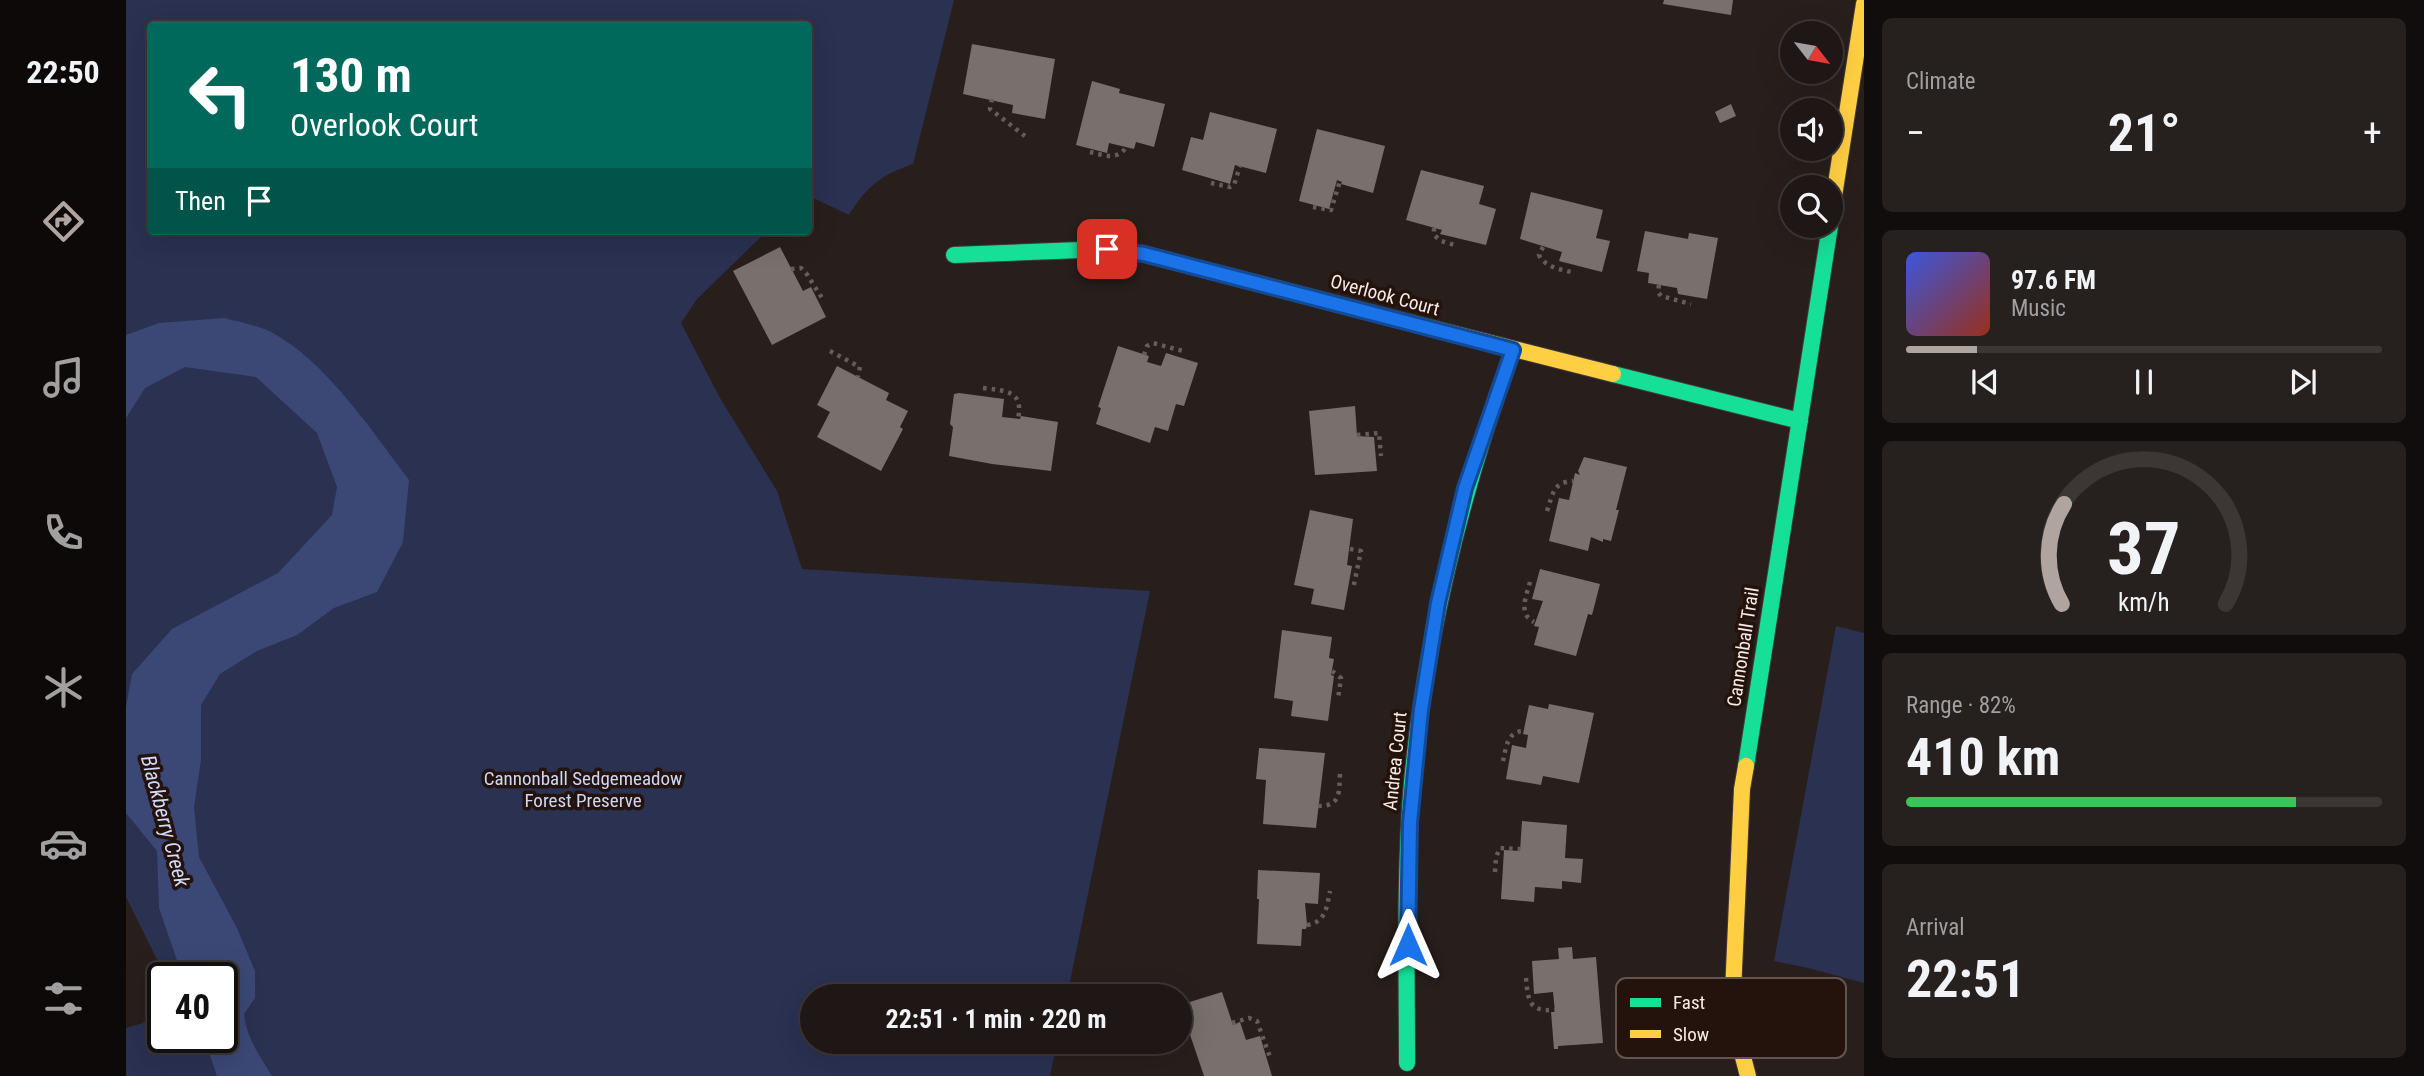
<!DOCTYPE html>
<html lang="en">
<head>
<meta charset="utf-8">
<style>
  :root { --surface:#1e1715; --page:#26201e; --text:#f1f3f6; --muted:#a19fa0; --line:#3c3634; --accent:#afa49f }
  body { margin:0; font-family:"Roboto Condensed",sans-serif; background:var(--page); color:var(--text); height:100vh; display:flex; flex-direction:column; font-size:26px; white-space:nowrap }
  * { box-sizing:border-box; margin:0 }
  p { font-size:23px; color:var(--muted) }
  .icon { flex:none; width:38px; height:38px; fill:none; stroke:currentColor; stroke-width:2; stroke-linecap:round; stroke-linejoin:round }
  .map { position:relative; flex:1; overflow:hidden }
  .panel { display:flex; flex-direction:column; gap:18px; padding:18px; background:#100d0c; width:560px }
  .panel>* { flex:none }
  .banner { position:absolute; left:21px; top:21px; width:665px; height:214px; border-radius:7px; box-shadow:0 7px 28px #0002,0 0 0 2px var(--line); background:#00695c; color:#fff; overflow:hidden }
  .needle { width:46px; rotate:121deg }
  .buttons { position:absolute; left:1654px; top:21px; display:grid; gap:14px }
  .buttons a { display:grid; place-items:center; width:63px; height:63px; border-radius:50%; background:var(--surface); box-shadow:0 7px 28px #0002,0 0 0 2px var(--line); font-size:35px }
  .speed { position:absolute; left:21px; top:962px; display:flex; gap:14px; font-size:35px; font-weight:700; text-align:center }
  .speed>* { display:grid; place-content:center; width:91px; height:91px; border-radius:50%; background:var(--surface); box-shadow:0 7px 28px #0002,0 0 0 2px var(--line); line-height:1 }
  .speed .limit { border:4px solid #111; border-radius:10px; background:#fff; color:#111 }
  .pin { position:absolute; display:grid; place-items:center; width:60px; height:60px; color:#fff; margin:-30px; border-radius:14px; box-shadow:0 4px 10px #0006 }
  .me { position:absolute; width:77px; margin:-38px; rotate:0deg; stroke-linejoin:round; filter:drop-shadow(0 0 5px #0008) }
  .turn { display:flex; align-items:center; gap:24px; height:147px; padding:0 28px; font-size:32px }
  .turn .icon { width:91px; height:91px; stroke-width:2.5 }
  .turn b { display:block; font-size:49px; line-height:60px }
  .then { display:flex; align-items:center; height:66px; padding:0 28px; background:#0003; gap:14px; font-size:26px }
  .big { font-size:52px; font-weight:700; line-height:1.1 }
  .panel .card { flex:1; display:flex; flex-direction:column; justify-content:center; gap:10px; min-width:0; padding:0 24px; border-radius:10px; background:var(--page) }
  .panel .dial { align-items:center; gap:0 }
  .dial svg { height:182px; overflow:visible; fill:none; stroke:var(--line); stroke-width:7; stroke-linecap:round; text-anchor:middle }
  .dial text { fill:var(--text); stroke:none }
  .song { display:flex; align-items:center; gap:21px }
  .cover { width:84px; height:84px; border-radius:10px; background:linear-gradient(135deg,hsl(230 70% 55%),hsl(10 70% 35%)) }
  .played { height:7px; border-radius:4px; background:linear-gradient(90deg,var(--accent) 15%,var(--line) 15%) }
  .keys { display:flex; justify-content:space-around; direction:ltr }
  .heat { display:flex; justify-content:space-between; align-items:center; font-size:38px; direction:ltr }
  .charge { height:10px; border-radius:5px; background:linear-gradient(90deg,#34c759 82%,var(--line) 0) }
  .trip { position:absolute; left:674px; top:984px; width:392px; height:70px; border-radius:35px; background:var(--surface); box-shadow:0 7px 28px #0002,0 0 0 2px var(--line); font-weight:700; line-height:70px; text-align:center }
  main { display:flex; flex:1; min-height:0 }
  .dock { display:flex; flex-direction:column; width:126px; justify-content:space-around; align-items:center; background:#0c0908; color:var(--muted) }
  .dock .icon { width:49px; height:49px }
  .dock .selected { color:var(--accent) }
  .dock b { font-size:32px; color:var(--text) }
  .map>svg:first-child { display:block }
  .green { fill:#2a3151 }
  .water { fill:#3b4875 }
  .building { fill:#79706d }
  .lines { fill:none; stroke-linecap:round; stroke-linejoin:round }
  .fast-casing { stroke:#433b38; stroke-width:18 }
  .slow-casing { stroke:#433b38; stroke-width:18 }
  .path { stroke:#645d5a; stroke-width:4.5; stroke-dasharray:3.5 5; stroke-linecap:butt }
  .fast { stroke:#16e098; stroke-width:16 }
  .slow { stroke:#ffcf43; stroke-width:16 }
  .route-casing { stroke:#114b97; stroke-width:18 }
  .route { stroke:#1a73e8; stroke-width:12 }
  .labels { text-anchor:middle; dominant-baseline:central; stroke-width:7; stroke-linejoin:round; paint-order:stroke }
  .street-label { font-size:19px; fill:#f8ebe6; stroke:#24130d }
  .park-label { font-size:19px; fill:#cdd8f8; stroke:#24130d }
  .water-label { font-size:21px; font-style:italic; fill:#d1dcfc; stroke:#24130d }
  .key { fill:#24130d; stroke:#64544e; stroke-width:2 }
  .key-label { font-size:19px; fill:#f8ebe6 }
</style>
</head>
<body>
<main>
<nav class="dock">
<b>22:50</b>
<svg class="icon selected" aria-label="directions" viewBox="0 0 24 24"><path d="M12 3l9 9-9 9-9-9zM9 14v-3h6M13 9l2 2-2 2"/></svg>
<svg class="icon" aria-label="music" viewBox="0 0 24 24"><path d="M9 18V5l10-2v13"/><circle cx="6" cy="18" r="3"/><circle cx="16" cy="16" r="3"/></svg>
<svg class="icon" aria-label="phone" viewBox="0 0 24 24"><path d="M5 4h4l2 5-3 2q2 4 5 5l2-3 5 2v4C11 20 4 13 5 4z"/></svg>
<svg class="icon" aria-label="climate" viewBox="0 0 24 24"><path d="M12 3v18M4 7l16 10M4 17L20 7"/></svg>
<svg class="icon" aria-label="car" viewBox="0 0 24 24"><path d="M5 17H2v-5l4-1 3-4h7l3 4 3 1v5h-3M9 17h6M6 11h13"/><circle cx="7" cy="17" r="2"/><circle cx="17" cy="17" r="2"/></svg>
<svg class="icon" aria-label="filters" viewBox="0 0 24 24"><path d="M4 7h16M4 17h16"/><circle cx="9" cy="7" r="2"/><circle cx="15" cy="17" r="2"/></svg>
</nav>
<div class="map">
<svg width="1738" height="1076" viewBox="0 0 1738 1076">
  <rect width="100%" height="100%" fill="#281f1c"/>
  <path class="green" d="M 0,0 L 828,0 L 787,164 C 755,175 741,186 723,215 L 683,196 L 682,24 L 24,24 L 24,231 L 641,231 L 571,299 L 555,323 L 594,398 L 651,491 L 676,569 L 1024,591 L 941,996 L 686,996 L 686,1041 L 931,1041 L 924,1076 L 0,1076 L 0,1028 L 17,1023 L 37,1005 L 37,1038 L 96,1038 L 96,978 L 40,978 L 0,897 Z
    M 1710,626 L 1738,633 L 1738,983 L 1682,968 L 1648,961 Z"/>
  <path class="water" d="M 98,318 C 113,322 131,325 145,332 C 199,360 246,431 283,480 L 277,542 L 251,592 L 208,608 L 171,635 L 131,651 L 94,674 L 75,705 L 75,760 L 68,807 L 73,857 L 111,928 L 129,971 L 129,998 L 118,1014 C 120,1037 134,1056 146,1076 L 91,1076 L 78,1038 L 96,1038 L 96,978 L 57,978 L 33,908 L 31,851 L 0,813 L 0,707 L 6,674 L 46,629 L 152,573 L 206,515 L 211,487 L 191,433 L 130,377 L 59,367 L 19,388 L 0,418 L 0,335 L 33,323 Z"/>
  <path class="building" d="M 1538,0 L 1607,0 L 1605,15 L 1537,4 Z
    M 846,44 L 929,59 L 919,119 L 886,113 L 887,105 L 837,94 Z
    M 966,81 L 994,89 L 993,93 L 1039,104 L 1028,147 L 1010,142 L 1008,149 L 983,143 L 981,153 L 950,145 Z
    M 1605,104 L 1610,116 L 1594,123 L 1589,112 Z
    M 1084,112 L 1151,129 L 1140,173 L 1109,165 L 1104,184 L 1056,170 L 1065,137 L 1077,140 Z
    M 1191,129 L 1259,146 L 1247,193 L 1215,184 L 1216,182 L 1211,180 L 1203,209 L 1173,201 Z
    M 1295,170 L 1358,186 L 1353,204 L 1370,209 L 1360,245 L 1314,234 L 1316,230 L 1280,220 Z
    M 1405,192 L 1477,210 L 1470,238 L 1484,241 L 1476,272 L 1433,261 L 1436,252 L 1394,239 Z
    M 1519,231 L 1562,239 L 1563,233 L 1592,238 L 1581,299 L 1552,294 L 1551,288 L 1522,283 L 1523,273 L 1511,271 Z
    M 654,247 L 677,291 L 685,287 L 700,317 L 646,345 L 607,271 Z
    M 992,346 L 1023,356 L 1021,362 L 1035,366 L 1040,353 L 1072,363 L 1058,406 L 1050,404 L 1042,431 L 1029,427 L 1024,443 L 970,424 L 975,408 L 972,407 Z
    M 711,366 L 763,393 L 760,400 L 782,411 L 774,427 L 777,429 L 755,471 L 691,437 L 704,412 L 691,405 Z
    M 833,393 L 878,399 L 876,417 L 894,419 L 895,416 L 932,422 L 925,471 L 866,464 L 823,456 L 827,427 L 824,424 L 828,394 Z
    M 1229,406 L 1231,436 L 1248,437 L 1251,471 L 1189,475 L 1183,411 Z
    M 1458,457 L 1501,467 L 1490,510 L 1493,510 L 1485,541 L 1477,539 L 1477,542 L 1465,537 L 1462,551 L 1423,541 L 1433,498 L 1443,500 L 1449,473 L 1454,475 L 1452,471 Z
    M 1184,510 L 1227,519 L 1221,565 L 1226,566 L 1218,610 L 1185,604 L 1188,589 L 1168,585 Z
    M 1414,569 L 1474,584 L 1466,615 L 1462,614 L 1450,656 L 1408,645 L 1413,627 L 1408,626 L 1417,601 L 1406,599 Z
    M 1156,630 L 1206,637 L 1203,658 L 1208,659 L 1205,675 L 1208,676 L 1202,721 L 1165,716 L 1167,701 L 1148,698 Z
    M 1423,704 L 1468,713 L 1453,783 L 1417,776 L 1415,785 L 1380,779 L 1386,745 L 1400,748 L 1402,735 L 1397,734 L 1403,705 L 1422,709 Z
    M 1133,748 L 1199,753 L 1190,828 L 1137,824 L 1140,780 L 1130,779 Z
    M 1396,821 L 1441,825 L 1439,858 L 1457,859 L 1455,883 L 1436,881 L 1436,889 L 1409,887 L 1408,902 L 1375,899 L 1378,850 L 1394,851 Z
    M 1132,870 L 1194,873 L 1192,904 L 1179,903 L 1181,925 L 1180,929 L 1176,929 L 1175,946 L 1131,944 L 1133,899 L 1131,899 Z
    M 1446,947 L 1447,959 L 1470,957 L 1477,1043 L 1432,1046 L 1432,1049 L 1428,1049 L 1425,1012 L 1429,1012 L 1427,992 L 1408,994 L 1406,961 L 1433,959 L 1432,948 Z
    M 1096,992 L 1107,1025 L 1114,1022 L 1120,1040 L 1134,1036 L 1146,1076 L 1078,1076 L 1054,1005 Z"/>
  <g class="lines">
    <g class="fast-casing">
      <path id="fast" d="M 828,255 L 981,249 L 1018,254 L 1246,313
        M 1487,374 L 1674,421
        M 1620,766 L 1704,226
        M 1281,1063 C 1281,969 1278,876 1286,782 C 1300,633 1336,490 1387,350"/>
    </g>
    <g class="slow-casing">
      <path id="slow" d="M 1704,222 L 1738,4
        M 1246,313 L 1487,374
        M 1620,766 L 1616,789 L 1606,1015 L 1622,1076"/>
    </g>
    <path class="path" d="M 866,99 L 864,109 L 899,136
      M 964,152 C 977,155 992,161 1000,147
      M 1085,183 L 1104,187 L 1108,185 L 1114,166
      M 1187,207 L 1205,210 L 1214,181
      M 1308,228 L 1308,235 L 1315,241 L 1332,246
      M 1417,247 L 1413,255 C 1419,267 1433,269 1445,272
      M 665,269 L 675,268 L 680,273 L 696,298
      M 1533,285 L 1532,292 L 1535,296 L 1565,304
      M 704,351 L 734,367 L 732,377
      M 1018,355 L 1021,346 L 1027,343 L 1057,351
      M 857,388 C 879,391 898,390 892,419
      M 1231,435 L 1253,433 L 1255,456
      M 1421,511 C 1427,494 1427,482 1447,481
      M 1224,549 L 1235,551 L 1227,589
      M 1404,582 C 1400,597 1392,614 1408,622
      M 1206,671 L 1215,678 L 1212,699
      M 1377,761 C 1380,748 1381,731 1398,731
      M 1192,806 C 1215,806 1213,793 1214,773
      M 1369,872 L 1370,857 L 1374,848 L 1394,849
      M 1181,925 C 1199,923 1201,907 1204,891
      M 1400,978 C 1402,1001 1403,1012 1429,1010
      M 1106,1023 L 1123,1018 L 1131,1021 L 1145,1060"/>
    <use href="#fast" class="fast"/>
    <use href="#slow" class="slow"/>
  </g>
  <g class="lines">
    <g class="route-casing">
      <path id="route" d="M 981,249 L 1018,254 L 1387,350 L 1339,488 L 1312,603 L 1295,710 L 1284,823 L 1282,945"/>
    </g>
    <use href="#route" class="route"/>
  </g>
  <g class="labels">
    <g class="street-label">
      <text transform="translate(1259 295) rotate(15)">Overlook Court</text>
      <text transform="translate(1617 647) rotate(-81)">Cannonball Trail</text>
      <text transform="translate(1269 761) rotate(-84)">Andrea Court</text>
    </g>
    <g class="park-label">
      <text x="457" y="778">Cannonball Sedgemeadow<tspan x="457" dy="22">Forest Preserve</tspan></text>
    </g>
    <g class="water-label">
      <text transform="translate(39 821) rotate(75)">Blackberry Creek</text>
    </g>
  </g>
  <rect x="1490" y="978" width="230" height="80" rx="10" class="key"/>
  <rect x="1504" y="998" width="31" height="9" fill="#16e098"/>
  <rect x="1504" y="1030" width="31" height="8" fill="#ffcf43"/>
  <g class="key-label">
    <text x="1547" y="1009">Fast</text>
    <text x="1547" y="1041">Slow</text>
  </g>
</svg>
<div class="buttons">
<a><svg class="needle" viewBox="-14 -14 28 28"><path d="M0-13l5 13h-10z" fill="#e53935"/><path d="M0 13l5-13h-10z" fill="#a19fa0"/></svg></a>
<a><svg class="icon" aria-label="sound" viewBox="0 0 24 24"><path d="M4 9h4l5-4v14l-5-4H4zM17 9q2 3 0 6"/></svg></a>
<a><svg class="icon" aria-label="search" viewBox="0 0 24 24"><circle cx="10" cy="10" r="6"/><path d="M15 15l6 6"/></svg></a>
</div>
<div class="speed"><div class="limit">40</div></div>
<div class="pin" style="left:981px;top:249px;background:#d93025"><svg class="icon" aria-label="arrive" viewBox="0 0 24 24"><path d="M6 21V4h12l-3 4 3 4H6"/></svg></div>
<svg class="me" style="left:1282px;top:945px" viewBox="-20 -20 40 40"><path d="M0-17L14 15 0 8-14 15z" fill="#1a73e8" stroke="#fff" stroke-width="4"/></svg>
<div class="trip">22:51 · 1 min · 220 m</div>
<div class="banner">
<div class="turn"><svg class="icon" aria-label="left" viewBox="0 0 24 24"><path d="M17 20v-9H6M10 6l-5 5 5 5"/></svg><div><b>130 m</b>Overlook Court</div></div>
<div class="then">Then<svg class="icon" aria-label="arrive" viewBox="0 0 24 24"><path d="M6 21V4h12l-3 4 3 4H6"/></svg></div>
</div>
</div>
<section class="panel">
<div class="card"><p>Climate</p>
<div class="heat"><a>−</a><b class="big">21°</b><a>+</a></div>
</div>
<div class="card">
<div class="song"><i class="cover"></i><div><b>97.6 FM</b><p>Music</p></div></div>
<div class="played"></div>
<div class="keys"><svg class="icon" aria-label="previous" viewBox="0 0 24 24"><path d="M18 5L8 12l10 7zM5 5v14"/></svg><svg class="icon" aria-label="pause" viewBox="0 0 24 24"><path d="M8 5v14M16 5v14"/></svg><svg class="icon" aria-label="next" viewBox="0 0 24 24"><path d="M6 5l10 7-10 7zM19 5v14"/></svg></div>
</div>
<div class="card dial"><svg viewBox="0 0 100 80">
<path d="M14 69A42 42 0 1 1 86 69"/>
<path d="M14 69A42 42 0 0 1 15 25" stroke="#afa49f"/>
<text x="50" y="56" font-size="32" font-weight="700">37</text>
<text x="50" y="72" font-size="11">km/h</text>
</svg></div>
<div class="card"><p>Range · 82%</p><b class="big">410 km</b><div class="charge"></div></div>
<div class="card"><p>Arrival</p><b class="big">22:51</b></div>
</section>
</main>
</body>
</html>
